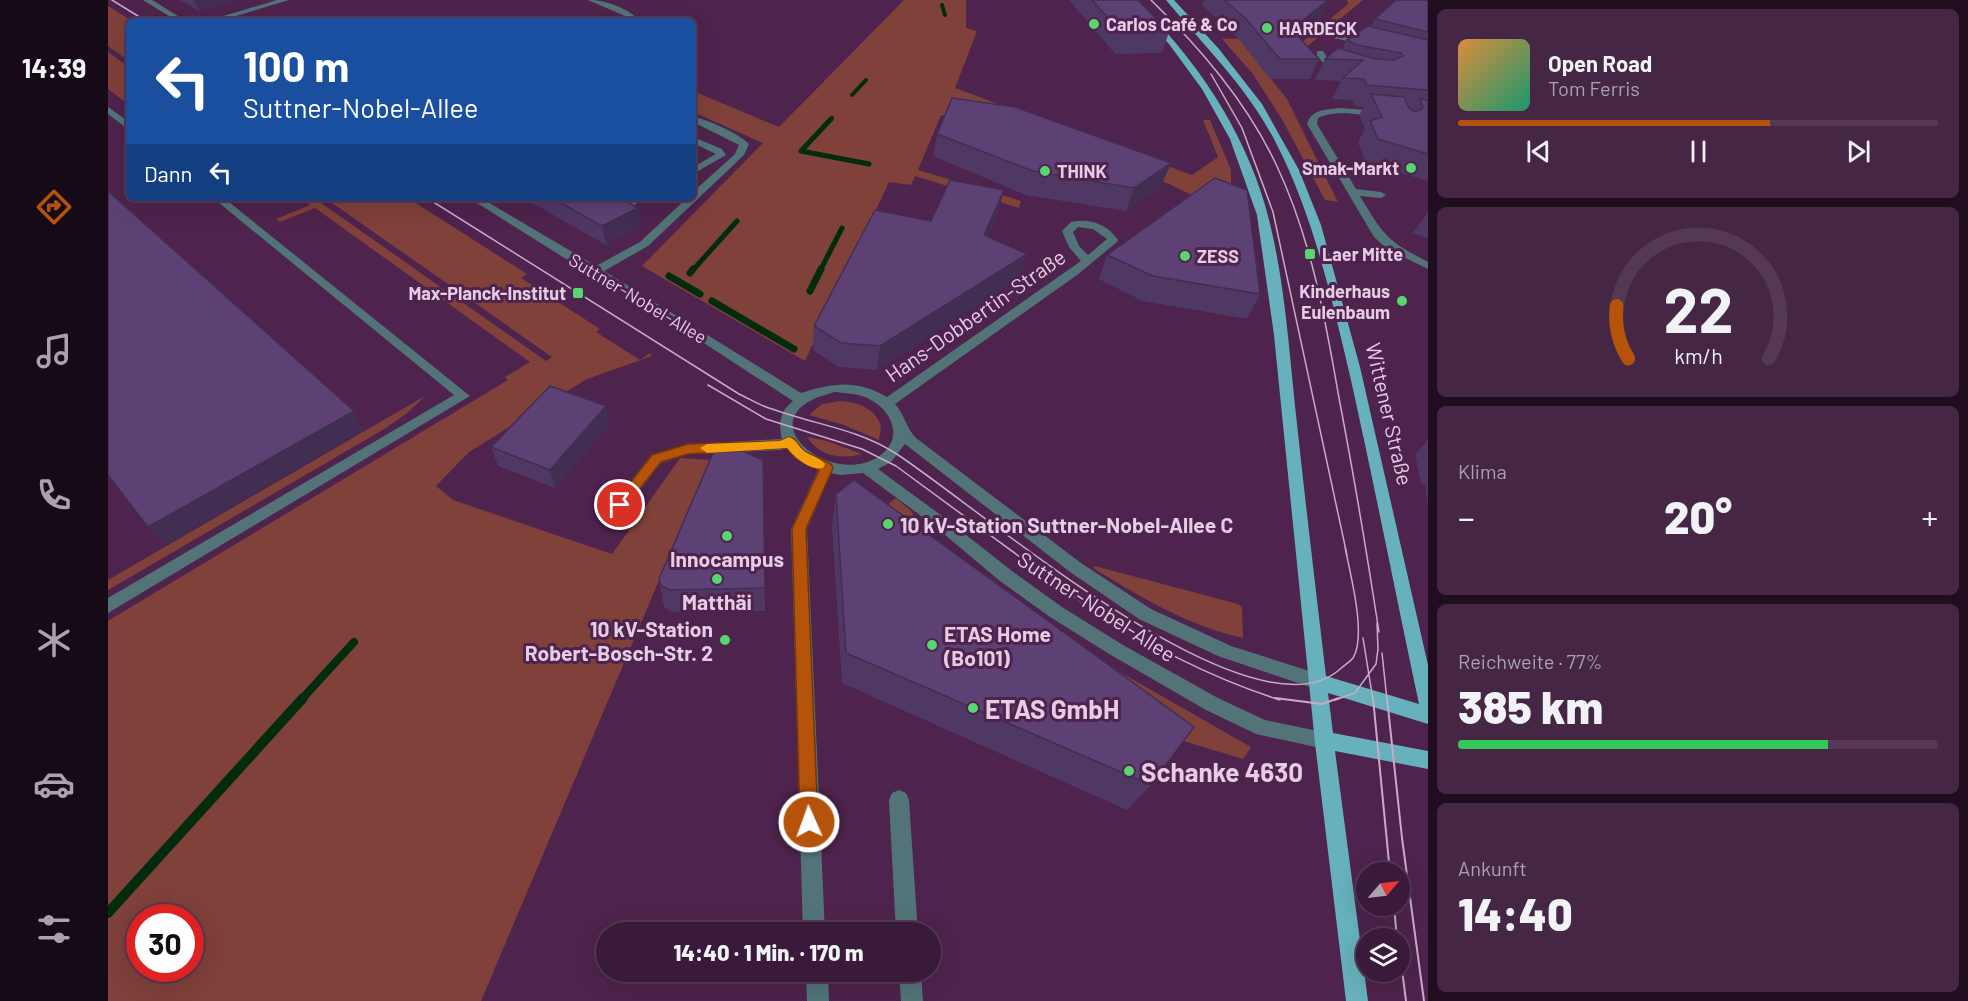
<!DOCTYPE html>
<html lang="de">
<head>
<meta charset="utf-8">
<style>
  :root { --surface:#3a1a3a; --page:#452745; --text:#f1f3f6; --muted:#aba1af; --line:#543854; --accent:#b45309 }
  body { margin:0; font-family:Barlow,sans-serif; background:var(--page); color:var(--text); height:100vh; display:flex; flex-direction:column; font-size:22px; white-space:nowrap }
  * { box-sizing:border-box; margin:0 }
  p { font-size:20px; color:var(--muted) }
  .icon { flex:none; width:33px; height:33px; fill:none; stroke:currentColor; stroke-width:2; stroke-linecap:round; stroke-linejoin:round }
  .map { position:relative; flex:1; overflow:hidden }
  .panel { display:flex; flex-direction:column; gap:9px; padding:9px; background:#200e20; width:540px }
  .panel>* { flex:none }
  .banner { position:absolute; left:18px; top:18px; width:570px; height:183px; border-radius:9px; box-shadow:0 6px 24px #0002,0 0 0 2px var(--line); background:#1a4fa0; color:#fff; overflow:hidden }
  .needle { width:39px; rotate:62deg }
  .fabs { position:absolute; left:1248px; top:862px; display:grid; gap:12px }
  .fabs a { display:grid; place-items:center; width:54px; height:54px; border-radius:50%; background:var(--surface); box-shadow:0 6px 24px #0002,0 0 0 2px var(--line); font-size:30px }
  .speed { position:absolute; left:18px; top:904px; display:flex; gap:12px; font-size:30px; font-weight:700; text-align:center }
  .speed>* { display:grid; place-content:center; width:78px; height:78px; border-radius:50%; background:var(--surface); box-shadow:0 6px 24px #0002,0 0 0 2px var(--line); line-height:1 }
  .speed .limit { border:9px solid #d22; background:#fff; color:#111 }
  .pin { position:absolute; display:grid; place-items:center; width:51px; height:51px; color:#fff; margin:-26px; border:3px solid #fff; border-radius:50%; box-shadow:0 2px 6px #0007 }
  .me { position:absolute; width:66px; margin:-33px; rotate:358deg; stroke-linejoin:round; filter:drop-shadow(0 0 4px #0008) }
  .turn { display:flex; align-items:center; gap:21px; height:126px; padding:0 18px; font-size:27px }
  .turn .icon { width:78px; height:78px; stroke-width:2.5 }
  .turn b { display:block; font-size:42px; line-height:51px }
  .then { display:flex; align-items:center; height:57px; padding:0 18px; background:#0003; gap:12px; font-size:22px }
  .big { font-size:45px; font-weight:800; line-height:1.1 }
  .panel .widget { flex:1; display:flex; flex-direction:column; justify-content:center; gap:9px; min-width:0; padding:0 21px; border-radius:9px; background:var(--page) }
  .panel .dial { align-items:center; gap:0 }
  .dial svg { height:156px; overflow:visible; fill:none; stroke:var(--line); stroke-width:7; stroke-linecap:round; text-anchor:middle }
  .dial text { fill:var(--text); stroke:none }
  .song { display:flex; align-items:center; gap:18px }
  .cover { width:72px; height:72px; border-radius:9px; background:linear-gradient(135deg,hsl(30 70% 55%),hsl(160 70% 35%)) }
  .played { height:6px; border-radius:3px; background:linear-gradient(90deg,var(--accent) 65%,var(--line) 65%) }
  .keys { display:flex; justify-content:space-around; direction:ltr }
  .heat { display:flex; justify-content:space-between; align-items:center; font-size:33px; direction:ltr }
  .charge { height:9px; border-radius:4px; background:linear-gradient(90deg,#34c759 77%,var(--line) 0) }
  .trip { position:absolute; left:488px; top:922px; width:345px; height:60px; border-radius:30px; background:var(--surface); box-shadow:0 6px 24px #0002,0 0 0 2px var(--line); font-weight:800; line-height:60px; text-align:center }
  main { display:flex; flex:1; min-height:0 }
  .tabs { display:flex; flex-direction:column; width:108px; justify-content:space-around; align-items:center; background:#170a17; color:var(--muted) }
  .tabs .icon { width:42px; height:42px }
  .tabs .current { color:var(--accent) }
  .tabs b { font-size:27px; color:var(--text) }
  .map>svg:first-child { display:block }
  .green { fill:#7f413a; fill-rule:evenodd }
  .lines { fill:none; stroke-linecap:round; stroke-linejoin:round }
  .stream-far4 { stroke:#022c0c; stroke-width:4 }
  .stream-far3 { stroke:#022c0c; stroke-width:5 }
  .stream-far2 { stroke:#022c0c; stroke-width:7 }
  .stream-far1 { stroke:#022c0c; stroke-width:8 }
  .stream { stroke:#022c0c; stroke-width:10 }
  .minor { fill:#527479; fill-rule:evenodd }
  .major { fill:#66b1bc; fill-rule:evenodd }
  .tram-far1 { stroke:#c9abc8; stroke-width:1.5 }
  .tram { stroke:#c9abc8; stroke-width:2 }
  .wall { fill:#503865 }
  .shaded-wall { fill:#412e52 }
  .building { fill:#5d4175; stroke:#412e52; stroke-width:1.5 }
  .route { fill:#b45309; stroke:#753606; stroke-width:1.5 }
  .slow { fill:#f59e0b }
  .poi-dot { fill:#57d670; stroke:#4e234d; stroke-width:2 }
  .labels { text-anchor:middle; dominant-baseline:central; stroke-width:6; stroke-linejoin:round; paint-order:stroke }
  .far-poi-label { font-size:18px; font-weight:bold; fill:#e7cce6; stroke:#4e234d; text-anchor:start }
  .far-street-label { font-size:18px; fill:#e7cce6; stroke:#4e234d }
  .street-label { font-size:21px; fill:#e7cce6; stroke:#4e234d }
  .poi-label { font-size:21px; font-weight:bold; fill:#e7cce6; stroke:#4e234d; text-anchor:start }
  .near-poi-label { font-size:26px; font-weight:bold; fill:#e7cce6; stroke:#4e234d; text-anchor:start }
</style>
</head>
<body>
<main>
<nav class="tabs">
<b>14:39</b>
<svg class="icon current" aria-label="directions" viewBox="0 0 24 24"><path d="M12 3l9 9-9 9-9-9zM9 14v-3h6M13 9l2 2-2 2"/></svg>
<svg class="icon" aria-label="music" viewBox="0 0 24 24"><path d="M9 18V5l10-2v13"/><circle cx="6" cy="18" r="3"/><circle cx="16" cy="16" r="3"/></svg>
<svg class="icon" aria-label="phone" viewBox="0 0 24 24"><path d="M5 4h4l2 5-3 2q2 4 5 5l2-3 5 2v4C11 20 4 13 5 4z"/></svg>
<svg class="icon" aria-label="climate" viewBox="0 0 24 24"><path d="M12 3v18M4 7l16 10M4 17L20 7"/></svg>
<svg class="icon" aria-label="car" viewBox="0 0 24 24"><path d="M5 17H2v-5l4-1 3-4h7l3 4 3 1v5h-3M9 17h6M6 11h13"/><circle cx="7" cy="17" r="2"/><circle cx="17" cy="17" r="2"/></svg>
<svg class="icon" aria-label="filters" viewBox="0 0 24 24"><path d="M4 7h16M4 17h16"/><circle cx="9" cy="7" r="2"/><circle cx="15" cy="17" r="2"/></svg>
</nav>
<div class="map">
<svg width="1320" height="1001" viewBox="0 0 1320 1001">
  <rect width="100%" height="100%" fill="#4e234d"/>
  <path class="green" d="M 796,0 L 858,0 L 858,28 L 869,31 L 847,88 L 1084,175 L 1110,157 L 1095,120 L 1102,120 L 1123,170 L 1123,186 L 1096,201 L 1061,184 L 904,126 L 833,115 L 810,170 L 913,201 L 911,208 L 807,176 L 803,185 L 781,182 L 697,361 L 534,266 L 655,143 L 585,112 L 585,91 L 671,127 Z
    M 1239,0 L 1255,0 L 1196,49 L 1137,46 L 1179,99 L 1230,202 L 1217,200 L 1175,121 L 1145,74 L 1114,39 L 1150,38 L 1193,43 L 1240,4 Z
    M 0,6 L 24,21 L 21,21 L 21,61 L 0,46 Z
    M 0,52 L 21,67 L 21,105 L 0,89 Z
    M 194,198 L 206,198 L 438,361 L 444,357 L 217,198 L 290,198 L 294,200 L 300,198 L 419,274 L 413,278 L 492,329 L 488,332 L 532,360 L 542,353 L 544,356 L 479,379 L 361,452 L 328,486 L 345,500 L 504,554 L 572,458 L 602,460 L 373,1001 L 0,1001 L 0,621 L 400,380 L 397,377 L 422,362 L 207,208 L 172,222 L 168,219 L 202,205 ZM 32,918 L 82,918 L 82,969 L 32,969 Z
    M 317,396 L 299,413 L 278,428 L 0,590 L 0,580 Z
    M 732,401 C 750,402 767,408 773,426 L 771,440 L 736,425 L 701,415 L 714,404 Z
    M 699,437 L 719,441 L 754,454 C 733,460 711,456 699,437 Z
    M 788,498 L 802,510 L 826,541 L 975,651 L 1143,747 L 1135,759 L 1072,740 L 768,514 Z
    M 987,566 L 1130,604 L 1134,607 L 1135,638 C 1080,626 1033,597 985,568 Z"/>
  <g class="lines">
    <path class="stream-far4" d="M 834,5 L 837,15
      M 744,95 L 758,80
      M 722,120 L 724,118"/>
    <path class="stream-far3" d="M 723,119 L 693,151 L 761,164
      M 584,271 L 629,221
      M 712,271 L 734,228"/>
    <path class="stream-far2" d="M 582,273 L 585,269
      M 561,276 L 592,294
      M 702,291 L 713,269
      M 604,301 L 686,349"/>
    <path class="stream-far1" d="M 193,700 L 246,642"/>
    <path class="stream" d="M 0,913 L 195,698"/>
    <path class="minor" d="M 35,0 L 44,0 L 78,21 L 69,21 Z
      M 169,0 L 181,0 L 111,21 L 99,21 Z
      M 480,0 C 498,0 520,8 532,21 L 524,21 L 517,16 Z
      M 1228,34 L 1262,41 L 1263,43 L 1259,45 L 1225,38 L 1225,34 Z
      M 1209,51 L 1215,51 L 1220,59 L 1236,68 L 1232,70 L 1217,65 L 1209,56 Z
      M 0,107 L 21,122 L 21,130 L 0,114 Z
      M 1231,108 L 1273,111 L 1277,114 L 1273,117 C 1254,115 1227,109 1210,118 L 1209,124 L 1248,189 L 1273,192 L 1278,195 L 1273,198 L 1252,196 C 1276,236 1278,240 1320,262 L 1320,269 L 1279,249 L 1266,237 L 1199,124 C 1204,109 1217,110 1231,108 Z
      M 585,116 C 603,122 627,131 641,144 L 636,155 L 540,246 L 496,271 L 693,393 C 725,383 748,379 779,397 L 973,261 L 961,247 L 954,231 L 963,222 C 982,218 999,224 1010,240 L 1009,242 L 969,275 L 787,404 C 797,415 798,428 808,438 L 973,563 L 1043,609 L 1123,646 L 1217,676 L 1220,682 L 1217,688 L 1211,690 L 1110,656 L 1031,619 L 962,572 L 797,444 L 783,462 L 770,469 L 834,516 L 904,571 L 954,607 L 1015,645 L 1110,698 L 1157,720 L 1224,734 L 1226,740 L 1224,746 L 1217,749 L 1148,734 L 1098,710 L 1003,655 L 942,617 L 892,581 L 824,524 L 755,473 L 732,475 L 723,473 L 699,529 L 717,933 L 695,933 L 683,529 L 710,470 L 688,458 L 680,448 L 672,450 L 580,454 L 553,463 L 517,509 L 507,509 L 504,505 L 543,455 L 580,444 L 674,439 C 670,423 672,411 685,401 L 562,321 L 482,274 L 361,198 L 373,198 L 488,266 L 532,242 L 579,198 L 585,198 L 585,192 L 627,154 L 631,145 L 585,122 ZM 970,227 L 985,229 L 999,239 L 980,255 L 971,246 L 965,232 ZM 726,392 C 736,393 747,393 757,397 C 784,408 798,439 770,457 C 724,486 649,427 704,400 C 710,396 719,395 726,392 Z
      M 585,137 L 614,149 L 618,155 L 585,174 L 585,167 L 608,154 L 585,143 Z
      M 105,198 L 116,198 L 362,396 L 0,613 L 0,598 L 346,395 Z
      M 526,198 L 538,198 L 526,205 L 521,202 Z
      M 791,790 L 798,793 L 801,800 L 810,933 L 788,933 L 781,800 L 784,793 Z
      M 698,972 L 720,972 L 721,1001 L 699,1001 Z
      M 791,972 L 813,972 L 815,1001 L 793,1001 Z"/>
    <path class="major" d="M 1020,0 L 1028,0 C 1086,57 1134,126 1157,205 C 1177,274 1181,353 1189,424 C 1198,508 1208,592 1218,676 L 1311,704 C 1288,596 1267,488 1243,380 C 1224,300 1206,217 1168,143 C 1140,88 1097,47 1058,0 L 1066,0 L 1111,49 L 1154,104 L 1191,170 L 1213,225 L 1252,367 L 1320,665 L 1320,724 L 1220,693 L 1225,733 L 1320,751 L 1320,769 L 1227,751 L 1260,1001 L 1238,1001 L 1207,743 L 1166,335 L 1149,215 L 1122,139 L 1094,89 L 1061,44 Z"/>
    <path class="tram-far1" d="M 4,0 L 38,21
      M 1043,0 C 1092,48 1137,100 1167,162 C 1203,237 1217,317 1231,398 C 1246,476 1259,554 1271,632
      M 1103,74 L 1134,128 L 1165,212 L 1239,555
      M 319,198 L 631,394 C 642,399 652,406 664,409 C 705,424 750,429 787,453 C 866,503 1142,746 1231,670 C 1235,666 1242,662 1245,658 C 1259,635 1242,574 1237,547
      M 600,385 L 658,419 L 754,449 L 788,466 L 976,604 C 1039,644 1100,677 1172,700
      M 1255,638 L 1265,700
      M 1274,653 L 1279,700
      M 1227,700 L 1247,693 L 1268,664 L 1270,649 L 1269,623"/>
    <path class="tram" d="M 1167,698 L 1214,704 L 1231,698
      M 1265,698 L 1282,873
      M 1279,698 L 1294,838 L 1316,1001
      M 1286,906 L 1289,939
      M 1292,954 L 1298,1001"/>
  </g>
  <path class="wall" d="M 72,0 L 128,0 L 91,11 Z
    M 961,0 L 1030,0 L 1061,32 L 1054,53 L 1007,54 Z
    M 1096,0 L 1221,0 L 1212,18 L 1192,35 L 1191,37 L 1211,59 L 1202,79 L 1162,79 L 1130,38 L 1094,5 Z
    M 1320,0 L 1320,181 L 1257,162 L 1250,142 L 1257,129 L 1251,115 L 1256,107 L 1247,106 L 1244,100 L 1224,99 L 1233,81 L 1207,80 L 1217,59 L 1234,49 L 1239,40 L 1263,27 L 1267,19 Z
    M 829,134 L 1063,163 L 1053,186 L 1018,211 L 918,195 L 825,156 Z
    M 896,190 L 890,213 L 880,237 L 912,278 L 769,370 L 731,367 L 705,350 L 706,326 L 823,221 Z
    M 416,198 L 511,198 L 530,208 L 532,226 L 498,245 Z
    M 1320,212 L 1320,238 L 1305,233 Z
    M 999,255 L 1152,294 L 1139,319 L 1035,301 L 991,279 Z
    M 502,424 L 447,488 L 390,466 L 383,447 Z
    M 1320,440 L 1320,506 L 1317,484 L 1313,483 L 1307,454 Z
    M 655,460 L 657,611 L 564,612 L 557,608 L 555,602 L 551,579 Z
    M 728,494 L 1043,785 L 1019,810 L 734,683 L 724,527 Z"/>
  <path class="shaded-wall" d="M 86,0 L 128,0 L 91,11 Z
    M 1221,0 L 1212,18 L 1192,35 L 1188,42 L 1185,31 L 1193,22 Z
    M 1063,163 L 1053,186 L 1018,211 L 1026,188 Z
    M 896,190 L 890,213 L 871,259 L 876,235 Z
    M 530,208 L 532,226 L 498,245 L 494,226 Z
    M 919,254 L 912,278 L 769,370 L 772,346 Z
    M 498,406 L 502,424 L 447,488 L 442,470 Z
    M 246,411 L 256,430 L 58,545 L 40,527 Z"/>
  <path class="building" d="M 984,0 L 1030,0 L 1061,32 L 1013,33 Z
    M 1116,0 L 1220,0 L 1193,22 L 1197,23 L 1185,31 L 1211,59 L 1172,59 L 1138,19 Z
    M 1288,0 L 1320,0 L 1320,32 L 1267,19 Z
    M 1260,26 L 1320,40 L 1320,90 L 1258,85 L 1256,79 L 1235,78 L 1255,60 L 1217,59 L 1230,48 L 1267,59 L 1286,60 L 1295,56 L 1293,53 L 1249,45 L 1239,40 Z
    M 1263,94 L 1296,97 L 1301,108 L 1307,112 L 1315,108 L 1312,99 L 1320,100 L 1320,154 L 1270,139 L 1262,121 L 1274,117 Z
    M 844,98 L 907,107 L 1063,163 L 1026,188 L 925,171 L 829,134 Z
    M 1107,178 L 1139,190 L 1152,294 L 1045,276 L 999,255 Z
    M 842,180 L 896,190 L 876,235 L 919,254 L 772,346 L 733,343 L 706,326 L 767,210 L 823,221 Z
    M 0,191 L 246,411 L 40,527 L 0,475 Z
    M 444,198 L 511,198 L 530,208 L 494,226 Z
    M 442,386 L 498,406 L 442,470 L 383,447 Z
    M 619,444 L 655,460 L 657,588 L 561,590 L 553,585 L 551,579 L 608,446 Z
    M 746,480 L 1086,727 L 1043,785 L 738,653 L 728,494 Z"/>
  <path class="route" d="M 681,437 L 686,439 L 696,451 L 723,464 L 725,468 L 698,529 L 710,822 L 708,829 L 701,831 L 695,829 L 692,822 L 684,529 L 711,470 L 687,458 L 679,448 L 580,454 L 553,462 L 516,509 L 507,509 L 505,505 L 544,455 L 580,444 L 672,441 Z"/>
  <path class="slow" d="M 681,437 C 689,440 690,446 696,451 C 703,456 711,457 717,464 L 715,468 C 701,471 687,457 679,448 L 599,453 L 592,448 L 599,444 L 672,441 Z"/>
  <g class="poi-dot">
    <circle cx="986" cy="24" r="6"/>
    <circle cx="1159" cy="28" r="6"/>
    <circle cx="1303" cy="168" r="6"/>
    <circle cx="937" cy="171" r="6"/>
    <rect x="1196" y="248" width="12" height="12" rx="3"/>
    <circle cx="1077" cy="256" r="6"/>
    <rect x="464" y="287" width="12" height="12" rx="3"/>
    <circle cx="1294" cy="301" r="6"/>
    <circle cx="780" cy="524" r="6"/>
    <circle cx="619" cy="536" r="6"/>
    <circle cx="609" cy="579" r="6"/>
    <circle cx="617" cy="640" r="6"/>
    <circle cx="824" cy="645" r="6"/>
    <circle cx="865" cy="708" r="6"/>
    <circle cx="1021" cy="771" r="6"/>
  </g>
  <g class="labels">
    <g class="far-poi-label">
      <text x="998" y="24">Carlos Café &amp; Co</text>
      <text x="1171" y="28">HARDECK</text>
      <text x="1291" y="168" text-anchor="end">Smak-Markt</text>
      <text x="949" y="171">THINK</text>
      <text x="1214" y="254">Laer Mitte</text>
      <text x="1089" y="256">ZESS</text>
      <text x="1282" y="291" text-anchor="end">Kinderhaus<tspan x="1282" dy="21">Eulenbaum</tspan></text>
      <text x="458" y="293" text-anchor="end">Max-Planck-Institut</text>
    </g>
    <g class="far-street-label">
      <text transform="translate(530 298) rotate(31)">Suttner-Nobel-Allee</text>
    </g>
    <g class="street-label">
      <text transform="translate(867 315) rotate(-35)">Hans-Dobbertin-Straße</text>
      <text transform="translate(1282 414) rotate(77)">Wittener Straße</text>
      <text transform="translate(989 606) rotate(33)">Suttner-Nobel-Allee</text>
    </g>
    <g class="poi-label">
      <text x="792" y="524">10 kV-Station Suttner-Nobel-Allee C</text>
      <text x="619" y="558" text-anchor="middle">Innocampus</text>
      <text x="609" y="601" text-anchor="middle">Matthäi</text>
      <text x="605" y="628" text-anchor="end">10 kV-Station<tspan x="605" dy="24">Robert-Bosch-Str. 2</tspan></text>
      <text x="836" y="633">ETAS Home<tspan x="836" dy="24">(Bo101)</tspan></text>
    </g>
    <g class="near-poi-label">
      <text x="877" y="708">ETAS GmbH</text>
      <text x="1033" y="771">Schanke 4630</text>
    </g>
  </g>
</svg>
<div class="fabs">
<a><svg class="needle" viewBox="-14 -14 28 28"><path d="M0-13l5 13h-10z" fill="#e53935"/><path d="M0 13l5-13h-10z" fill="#aba1af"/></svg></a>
<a><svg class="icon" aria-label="layers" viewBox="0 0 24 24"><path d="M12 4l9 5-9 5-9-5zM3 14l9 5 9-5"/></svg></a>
</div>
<div class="speed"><div class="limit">30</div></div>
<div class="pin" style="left:512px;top:505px;background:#d93025"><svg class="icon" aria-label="arrive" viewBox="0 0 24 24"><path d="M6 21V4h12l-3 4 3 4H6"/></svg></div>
<svg class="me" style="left:701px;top:822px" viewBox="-20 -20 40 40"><circle r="17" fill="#b45309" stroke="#fff" stroke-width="3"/><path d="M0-11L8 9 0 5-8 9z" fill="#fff"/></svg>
<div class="trip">14:40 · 1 Min. · 170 m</div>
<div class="banner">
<div class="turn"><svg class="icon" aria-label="left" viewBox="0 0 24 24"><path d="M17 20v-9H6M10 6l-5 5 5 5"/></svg><div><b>100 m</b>Suttner-Nobel-Allee</div></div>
<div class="then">Dann<svg class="icon" aria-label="left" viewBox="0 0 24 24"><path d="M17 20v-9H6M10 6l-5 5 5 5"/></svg></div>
</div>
</div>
<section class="panel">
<div class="widget">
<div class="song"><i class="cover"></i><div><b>Open Road</b><p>Tom Ferris</p></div></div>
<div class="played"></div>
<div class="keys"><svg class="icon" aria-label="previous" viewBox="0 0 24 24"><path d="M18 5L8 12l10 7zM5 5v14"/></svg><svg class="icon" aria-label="pause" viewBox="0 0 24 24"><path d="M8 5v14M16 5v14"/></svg><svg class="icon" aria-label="next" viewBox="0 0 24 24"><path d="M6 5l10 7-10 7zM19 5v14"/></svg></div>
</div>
<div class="widget dial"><svg viewBox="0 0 100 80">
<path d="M14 69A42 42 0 1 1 86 69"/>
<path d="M14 69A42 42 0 0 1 8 42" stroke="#b45309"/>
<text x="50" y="56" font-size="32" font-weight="700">22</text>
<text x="50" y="72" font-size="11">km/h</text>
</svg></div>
<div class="widget"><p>Klima</p>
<div class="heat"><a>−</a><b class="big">20°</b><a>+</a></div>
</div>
<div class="widget"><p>Reichweite · 77%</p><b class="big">385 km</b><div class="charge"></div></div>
<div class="widget"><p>Ankunft</p><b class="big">14:40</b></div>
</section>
</main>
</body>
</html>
